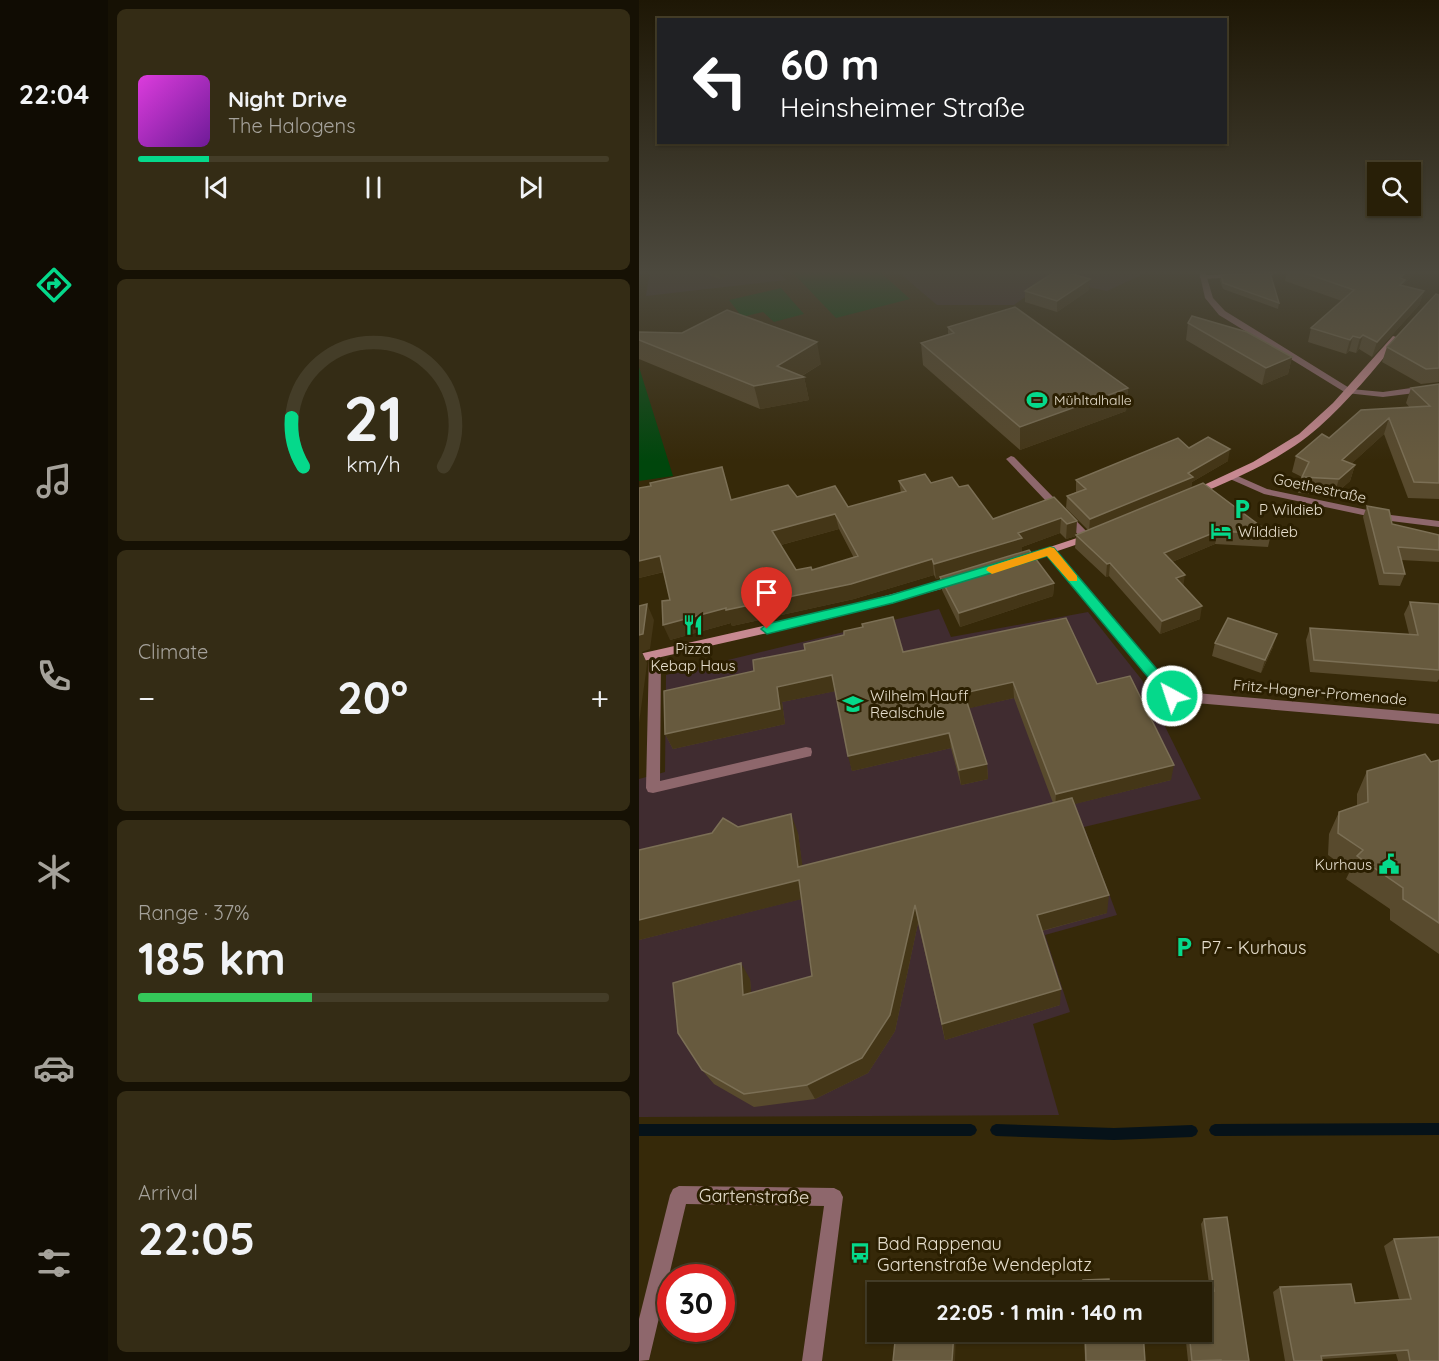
<!DOCTYPE html>
<html lang="en">
<head>
<meta charset="utf-8">
<style>
  :root { --surface:#281f07; --page:#342c15; --text:#f1f3f6; --muted:#a5a29b; --line:#443d28; --accent:#05d98b }
  body { margin:0; font-family:Quicksand,sans-serif; background:var(--page); color:var(--text); height:100vh; display:flex; flex-direction:column; font-size:22px; white-space:nowrap }
  * { box-sizing:border-box; margin:0 }
  p { font-size:20px; color:var(--muted) }
  .icon { flex:none; width:33px; height:33px; fill:none; stroke:currentColor; stroke-width:2; stroke-linecap:round; stroke-linejoin:round }
  .map { position:relative; flex:1; overflow:hidden }
  .details { display:flex; flex-direction:column; gap:9px; padding:9px; background:#161104; width:531px }
  .details>* { flex:none }
  .banner { position:absolute; left:18px; top:18px; width:570px; height:126px; border-radius:0px; box-shadow:0 2px 4px #0004,0 0 0 2px var(--line); background:#202124; color:#fff; overflow:hidden }
  .buttons { position:absolute; left:728px; top:162px; display:grid; gap:12px }
  .buttons a { display:grid; place-items:center; width:54px; height:54px; border-radius:0px; background:var(--surface); box-shadow:0 2px 4px #0004,0 0 0 2px var(--line); font-size:30px }
  .speed { position:absolute; left:18px; top:1264px; display:flex; gap:12px; font-size:30px; font-weight:700; text-align:center }
  .speed>* { display:grid; place-content:center; width:78px; height:78px; border-radius:50%; background:var(--surface); box-shadow:0 2px 4px #0004,0 0 0 2px var(--line); line-height:1 }
  .speed .limit { border:9px solid #d22; background:#fff; color:#111 }
  .pin { position:absolute; display:grid; place-items:center; width:51px; height:51px; color:#fff; margin:-62px -26px; border-radius:50% 50% 50% 0; rotate:-45deg; box-shadow:0 0 6px #0007 }
  .pin .icon { rotate:45deg }
  .me { position:absolute; width:66px; margin:-33px; rotate:320deg; stroke-linejoin:round; filter:drop-shadow(0 0 4px #0008) }
  .turn { display:flex; align-items:center; gap:21px; height:126px; padding:0 24px; font-size:27px }
  .turn .icon { width:78px; height:78px; stroke-width:2.5 }
  .turn b { display:block; font-size:42px; line-height:51px }
  .big { font-size:45px; font-weight:700; line-height:1.1 }
  .details .card { flex:1; display:flex; flex-direction:column; justify-content:center; gap:9px; min-width:0; padding:0 21px; border-radius:9px; background:var(--page) }
  .details .dial { align-items:center; gap:0 }
  .dial svg { height:156px; overflow:visible; fill:none; stroke:var(--line); stroke-width:7; stroke-linecap:round; text-anchor:middle }
  .dial text { fill:var(--text); stroke:none }
  .song { display:flex; align-items:center; gap:18px }
  .cover { width:72px; height:72px; border-radius:9px; background:linear-gradient(135deg,hsl(300 70% 55%),hsl(280 70% 35%)) }
  .played { height:6px; border-radius:3px; background:linear-gradient(90deg,var(--accent) 15%,var(--line) 15%) }
  .keys { display:flex; justify-content:space-around; direction:ltr }
  .heat { display:flex; justify-content:space-between; align-items:center; font-size:33px; direction:ltr }
  .charge { height:9px; border-radius:4px; background:linear-gradient(90deg,#34c759 37%,var(--line) 0) }
  .trip { position:absolute; left:228px; top:1282px; width:345px; height:60px; border-radius:0px; background:var(--surface); box-shadow:0 2px 4px #0004,0 0 0 2px var(--line); font-weight:700; line-height:60px; text-align:center }
  main { display:flex; flex:1; min-height:0 }
  .menu { display:flex; flex-direction:column; width:108px; justify-content:space-around; align-items:center; background:#100c03; color:var(--muted) }
  .menu .icon { width:42px; height:42px }
  .menu .active { color:var(--accent) }
  .menu b { font-size:27px; color:var(--text) }
  .map>svg:first-child { display:block }
  .education { fill:#402c30 }
  .green { fill:#00460c }
  .lines { fill:none; stroke-linecap:round; stroke-linejoin:round }
  .stream { fill:#061219; fill-rule:evenodd }
  .lane { fill:#8e676c; fill-rule:evenodd }
  .street { fill:#8e676c; fill-rule:evenodd }
  .secondary { fill:#c78991; fill-rule:evenodd }
  .wall { fill:#584a2d; fill-rule:evenodd }
  .shaded-wall { fill:#443617 }
  .building { fill:#675a3e; stroke:#7b6f55; stroke-width:1.5; fill-rule:evenodd }
  .route { fill:#05d98b; stroke:#038d5a; stroke-width:1.5 }
  .slow { fill:#f59e0b }
  .labels { text-anchor:middle; dominant-baseline:central; stroke-width:6; stroke-linejoin:round; paint-order:stroke }
  .far-poi-label { font-size:14px; fill:#e6decd; stroke:#2b1f01; text-anchor:start }
  .street-label { font-size:15px; fill:#e6decd; stroke:#2b1f01 }
  .poi-label { font-size:15px; fill:#e6decd; stroke:#2b1f01; text-anchor:start }
  .near-poi-label { font-size:18px; fill:#e6decd; stroke:#2b1f01; text-anchor:start }
  .near-street-label { font-size:18px; fill:#e6decd; stroke:#2b1f01 }
</style>
</head>
<body>
<main>
<nav class="menu">
<b>22:04</b>
<svg class="icon active" aria-label="directions" viewBox="0 0 24 24"><path d="M12 3l9 9-9 9-9-9zM9 14v-3h6M13 9l2 2-2 2"/></svg>
<svg class="icon" aria-label="music" viewBox="0 0 24 24"><path d="M9 18V5l10-2v13"/><circle cx="6" cy="18" r="3"/><circle cx="16" cy="16" r="3"/></svg>
<svg class="icon" aria-label="phone" viewBox="0 0 24 24"><path d="M5 4h4l2 5-3 2q2 4 5 5l2-3 5 2v4C11 20 4 13 5 4z"/></svg>
<svg class="icon" aria-label="climate" viewBox="0 0 24 24"><path d="M12 3v18M4 7l16 10M4 17L20 7"/></svg>
<svg class="icon" aria-label="car" viewBox="0 0 24 24"><path d="M5 17H2v-5l4-1 3-4h7l3 4 3 1v5h-3M9 17h6M6 11h13"/><circle cx="7" cy="17" r="2"/><circle cx="17" cy="17" r="2"/></svg>
<svg class="icon" aria-label="filters" viewBox="0 0 24 24"><path d="M4 7h16M4 17h16"/><circle cx="9" cy="7" r="2"/><circle cx="15" cy="17" r="2"/></svg>
</nav>
<section class="details">
<div class="card">
<div class="song"><i class="cover"></i><div><b>Night Drive</b><p>The Halogens</p></div></div>
<div class="played"></div>
<div class="keys"><svg class="icon" aria-label="previous" viewBox="0 0 24 24"><path d="M18 5L8 12l10 7zM5 5v14"/></svg><svg class="icon" aria-label="pause" viewBox="0 0 24 24"><path d="M8 5v14M16 5v14"/></svg><svg class="icon" aria-label="next" viewBox="0 0 24 24"><path d="M6 5l10 7-10 7zM19 5v14"/></svg></div>
</div>
<div class="card dial"><svg viewBox="0 0 100 80">
<path d="M14 69A42 42 0 1 1 86 69"/>
<path d="M14 69A42 42 0 0 1 8 44" stroke="#05d98b"/>
<text x="50" y="56" font-size="32" font-weight="700">21</text>
<text x="50" y="72" font-size="11">km/h</text>
</svg></div>
<div class="card"><p>Climate</p>
<div class="heat"><a>−</a><b class="big">20°</b><a>+</a></div>
</div>
<div class="card"><p>Range · 37%</p><b class="big">185 km</b><div class="charge"></div></div>
<div class="card"><p>Arrival</p><b class="big">22:05</b></div>
</section>
<div class="map">
<svg width="800" height="1361" viewBox="0 0 800 1361">
  <rect width="100%" height="100%" fill="#362909"/>
  <path class="education" d="M 11,271 L 138,271 L 147,280 L 7,296 Z
    M 258,271 L 511,271 L 468,291 L 411,279 L 375,305 L 298,305 Z
    M 300,609 L 312,637 L 449,612 L 503,680 L 562,799 L 445,827 L 478,915 L 406,935 L 431,1012 L 394,1024 L 420,1115 L 0,1117 L 0,779 L 26,772 L 27,675 Z"/>
  <path class="green" d="M 152,271 L 240,271 L 271,299 L 197,318 Z
    M 142,288 L 165,314 L 135,322 L 124,312 L 103,317 L 90,300 Z
    M 0,367 L 34,476 L 0,481 Z"/>
  <g class="lines">
    <path class="stream" d="M 800,1123 L 800,1135 L 576,1136 L 572,1134 L 570,1130 L 572,1126 L 576,1124 Z
      M 0,1124 L 332,1124 L 336,1126 L 338,1130 L 336,1134 L 332,1136 L 0,1136 Z
      M 357,1124 L 475,1128 L 553,1125 L 557,1127 L 559,1131 L 557,1135 L 553,1137 L 475,1140 L 357,1136 L 353,1134 L 351,1130 L 353,1126 Z"/>
    <path class="lane" d="M 631,271 L 639,271 C 632,277 621,281 612,276 Z
      M 599,274 L 601,275 L 601,277 L 564,279 L 560,277 L 564,275 Z
      M 372,456 L 375,457 L 452,536 L 453,538 L 452,540 L 444,540 L 369,461 L 367,459 Z
      M 16,651 L 22,655 L 21,781 L 167,747 L 172,748 L 173,752 L 172,756 L 14,793 L 9,792 L 7,788 L 10,655 Z
      M 533,691 L 800,714 L 800,724 L 533,701 L 529,699 L 527,696 L 529,693 Z"/>
    <path class="street" d="M 560,271 L 566,271 L 574,298 L 586,311 L 712,389 L 744,392 L 800,384 L 800,390 L 744,397 L 707,393 L 580,315 L 566,298 Z
      M 594,474 L 628,489 L 752,515 L 800,521 L 800,527 L 752,521 L 625,494 L 591,479 L 591,475 Z
      M 411,548 L 415,549 L 537,693 L 539,696 L 537,699 L 529,699 L 407,553 L 406,551 Z
      M 40,1186 L 195,1188 L 201,1191 L 204,1197 L 183,1361 L 163,1361 L 185,1206 L 47,1204 L 10,1360 L 0,1361 L 0,1319 L 31,1195 L 34,1189 Z"/>
    <path class="secondary" d="M 754,336 L 761,338 C 736,369 709,401 680,427 C 645,458 600,477 558,495 L 552,495 L 552,491 L 614,462 L 660,434 L 694,403 Z
      M 450,534 L 455,537 L 454,539 L 383,563 L 375,563 L 374,561 L 375,559 Z
      M 317,577 L 321,578 L 322,581 L 321,584 L 186,620 L 0,662 L 0,654 L 186,612 Z"/>
  </g>
  <path class="wall" d="M 59,271 L 97,271 L 81,279 Z
    M 578,271 L 621,271 L 578,273 Z
    M 648,271 L 778,271 L 765,284 L 764,286 L 785,291 L 780,305 L 733,357 L 720,349 L 717,353 L 710,351 L 707,354 L 669,342 L 672,328 L 703,301 L 646,281 Z
    M 582,275 L 640,303 L 639,309 L 584,289 L 581,281 Z
    M 450,290 L 418,312 L 386,302 L 386,291 Z
    M 800,295 L 800,382 L 782,384 L 743,362 L 748,347 Z
    M 549,323 L 653,357 L 649,374 L 623,385 L 547,340 Z
    M 309,327 L 489,388 L 487,411 L 381,450 L 284,365 L 282,343 L 309,334 Z
    M 0,340 L 182,364 L 163,376 L 165,377 L 170,400 L 121,409 L 0,359 Z
    M 800,383 L 800,499 L 769,498 L 745,434 L 712,464 L 716,465 L 711,481 L 695,495 L 659,493 L 663,477 L 653,472 L 657,456 L 690,438 L 771,408 L 767,403 L 772,388 L 800,384 Z
    M 550,448 L 589,461 L 553,482 L 552,488 L 632,534 L 629,547 L 576,544 L 533,562 L 561,619 L 521,634 L 470,576 L 467,577 L 436,548 L 437,536 L 427,539 L 421,533 L 383,547 L 383,552 L 415,583 L 414,596 L 321,627 L 303,590 L 301,578 L 297,579 L 295,575 L 215,599 L 93,626 L 92,623 L 31,640 L 31,600 L 25,572 L 0,578 L 0,488 L 92,500 L 158,497 L 209,507 L 262,493 L 260,481 L 292,483 L 320,487 L 354,519 L 415,497 L 437,535 L 449,530 L 427,508 L 428,496 L 437,492 L 437,480 ZM 200,529 L 215,558 L 173,570 L 157,570 L 142,545 Z
    M 728,506 L 753,524 L 800,535 L 800,562 L 762,560 L 766,574 L 761,586 L 740,585 L 724,517 Z
    M 771,602 L 800,604 L 800,679 L 798,682 L 671,672 L 667,640 L 671,628 L 770,634 L 765,614 Z
    M 576,643 L 634,647 L 622,673 L 573,656 Z
    M 264,652 L 458,684 L 532,780 L 435,804 L 468,913 L 403,931 L 421,1005 L 306,1040 L 279,923 L 256,1031 L 229,1073 L 176,1099 L 115,1107 L 75,1084 L 63,1070 L 111,979 L 112,993 L 173,976 L 162,899 L 0,940 L 99,827 L 159,833 L 163,866 L 414,803 L 375,698 L 330,708 L 348,764 L 349,779 L 322,785 L 312,748 L 213,771 L 196,691 L 143,702 L 146,724 L 34,749 L 26,734 Z
    M 800,760 L 800,954 L 751,920 L 751,909 L 707,879 L 711,871 L 689,855 L 690,834 L 700,812 L 718,806 L 718,794 L 728,771 L 792,762 Z
    M 565,1219 L 610,1361 L 549,1361 L 546,1332 L 562,1332 L 571,1291 L 562,1224 Z
    M 755,1239 L 800,1361 L 759,1361 L 757,1354 L 683,1359 L 683,1361 L 646,1361 L 634,1292 L 641,1287 L 716,1303 L 760,1299 L 745,1246 Z
    M 445,1332 L 504,1332 L 506,1361 L 446,1361 Z"/>
  <path class="shaded-wall" d="M 79,271 L 97,271 L 81,279 Z
    M 768,271 L 778,271 L 765,284 L 762,294 L 761,278 Z
    M 451,279 L 450,290 L 418,312 L 418,301 Z
    M 785,291 L 780,305 L 733,357 L 738,342 Z
    M 724,335 L 720,349 L 717,353 L 721,338 Z
    M 714,336 L 710,351 L 707,354 L 711,340 Z
    M 178,342 L 182,364 L 159,378 L 165,377 L 170,400 L 121,409 L 115,386 L 138,366 Z
    M 653,357 L 649,374 L 623,385 L 627,368 Z
    M 489,388 L 487,411 L 381,450 L 381,427 Z
    M 750,418 L 745,434 L 699,476 L 703,460 Z
    M 591,449 L 589,461 L 553,482 L 552,489 L 450,531 L 451,519 L 549,473 Z
    M 716,465 L 711,481 L 695,495 L 700,479 Z
    M 196,514 L 200,529 L 138,546 L 133,531 Z
    M 422,518 L 421,533 L 383,547 L 383,553 L 297,579 L 295,564 Z
    M 438,521 L 437,536 L 427,539 L 428,524 Z
    M 579,531 L 576,544 L 523,566 L 525,553 Z
    M 21,556 L 28,571 L 0,578 L 0,561 Z
    M 293,559 L 295,575 L 215,599 L 93,626 L 92,623 L 31,640 L 24,625 L 87,608 Z
    M 471,563 L 470,576 L 467,577 L 468,564 Z
    M 546,575 L 544,588 L 537,578 Z
    M 415,583 L 414,596 L 321,627 L 320,613 Z
    M 8,604 L 15,620 L 11,649 L 3,652 L 8,663 L 7,672 L 0,723 L 0,635 Z
    M 563,606 L 561,619 L 521,634 L 523,621 Z
    M 638,634 L 634,647 L 622,673 L 626,660 Z
    M 193,675 L 197,691 L 143,702 L 146,724 L 34,749 L 26,734 L 138,687 Z
    M 374,682 L 375,698 L 327,709 L 325,693 Z
    M 310,733 L 312,748 L 213,771 L 209,756 Z
    M 348,764 L 349,779 L 322,785 L 320,770 Z
    M 535,765 L 532,780 L 416,809 L 417,794 Z
    M 152,814 L 159,833 L 166,885 L 159,867 Z
    M 160,880 L 167,898 L 0,940 L 0,920 Z
    M 470,895 L 468,913 L 398,932 L 398,915 Z
    M 276,905 L 279,923 L 256,1031 L 229,1073 L 176,1099 L 168,1085 Z
    M 102,963 L 111,979 L 114,1011 L 104,995 Z
    M 422,989 L 421,1005 L 306,1040 L 303,1024 Z
    M 315,1332 L 317,1332 L 316,1361 L 313,1361 Z"/>
  <path class="building" d="M 417,271 L 423,271 L 451,279 L 418,301 L 386,291 Z
    M 660,271 L 768,271 L 761,278 L 766,280 L 761,285 L 785,291 L 738,342 L 724,335 L 721,338 L 714,336 L 711,340 L 672,328 L 715,290 Z
    M 631,273 L 640,303 L 584,283 L 582,275 Z
    M 797,294 L 800,295 L 800,368 L 787,369 L 748,347 Z
    M 376,307 L 489,388 L 381,427 L 282,343 L 315,333 L 309,327 Z
    M 88,310 L 178,342 L 138,366 L 165,377 L 115,386 L 0,340 L 0,332 L 43,333 Z
    M 553,316 L 608,332 L 653,357 L 627,368 L 549,323 Z
    M 800,384 L 800,483 L 775,482 L 750,418 L 703,460 L 716,465 L 700,479 L 663,477 L 670,462 L 657,456 L 683,434 L 690,438 L 722,410 L 791,406 L 772,388 Z
    M 569,437 L 591,449 L 549,473 L 554,477 L 451,519 L 428,496 L 447,489 L 437,480 L 539,438 L 550,448 Z
    M 83,467 L 92,500 L 149,485 L 158,497 L 196,486 L 209,507 L 267,491 L 260,481 L 286,474 L 292,483 L 313,477 L 320,487 L 329,485 L 354,519 L 415,497 L 438,521 L 428,524 L 422,518 L 379,533 L 383,538 L 295,564 L 293,559 L 212,584 L 87,610 L 87,608 L 24,625 L 23,601 L 31,600 L 21,556 L 0,561 L 0,488 L 12,486 L 11,483 ZM 196,514 L 219,556 L 173,570 L 172,567 L 157,570 L 133,531 Z
    M 564,483 L 632,534 L 579,531 L 525,553 L 546,575 L 537,578 L 563,606 L 523,621 L 471,563 L 468,564 L 437,535 Z
    M 728,506 L 750,510 L 753,524 L 800,535 L 800,550 L 759,547 L 766,574 L 745,573 Z
    M 390,550 L 415,583 L 320,613 L 301,577 Z
    M 771,602 L 800,604 L 800,670 L 675,660 L 671,628 L 779,635 Z
    M 8,604 L 4,634 L 0,635 L 0,606 Z
    M 254,617 L 264,652 L 427,618 L 458,684 L 491,676 L 535,765 L 417,794 L 374,682 L 325,693 L 348,764 L 320,770 L 310,733 L 209,756 L 193,675 L 138,687 L 141,709 L 26,734 L 25,691 L 115,671 L 114,660 L 166,650 L 165,644 L 205,635 L 205,631 L 224,627 L 223,624 Z
    M 589,618 L 638,634 L 626,660 L 576,643 Z
    M 786,754 L 792,762 L 800,760 L 800,923 L 764,899 L 764,888 L 718,856 L 724,850 L 699,833 L 700,812 L 729,802 L 728,771 Z
    M 433,798 L 470,895 L 398,915 L 422,989 L 303,1024 L 276,905 L 251,1015 L 223,1058 L 168,1085 L 105,1094 L 63,1070 L 39,1033 L 34,983 L 102,963 L 104,995 L 173,976 L 160,880 L 0,920 L 0,850 L 73,833 L 84,818 L 99,827 L 152,814 L 159,867 Z
    M 588,1217 L 610,1361 L 582,1361 L 582,1360 L 553,1361 L 550,1332 L 562,1332 L 562,1293 L 545,1293 L 575,1291 L 565,1219 Z
    M 800,1237 L 800,1361 L 771,1361 L 769,1350 L 682,1356 L 683,1361 L 655,1361 L 641,1287 L 712,1284 L 716,1303 L 772,1299 L 755,1239 Z
    M 470,1279 L 471,1293 L 444,1293 L 444,1280 Z
    M 257,1332 L 315,1332 L 313,1361 L 254,1361 Z
    M 446,1332 L 504,1332 L 506,1361 L 447,1361 Z"/>
  <linearGradient id="sky" x2="0" y2="1"><stop stop-color="#1e1705"/><stop offset="0.59" stop-color="#4c493e"/><stop offset="1" stop-color="#4c493e" stop-opacity="0"/></linearGradient>
  <rect width="800" height="461" fill="url(#sky)"/>
  <path class="route" d="M 411,547 L 415,548 L 538,693 L 540,696 L 538,700 L 528,700 L 408,556 L 254,603 L 128,634 L 122,629 L 128,624 L 252,595 Z"/>
  <path class="slow" d="M 411,547 L 415,548 L 438,576 L 438,581 L 430,581 L 408,556 L 353,574 L 347,570 L 349,567 Z"/>
  <defs>
    <g id="stadium-bare" transform="scale(1.62)"><path d="M0-5a6.5 5 0 1 0 0 10a6.5 5 0 1 0 0-10ZM-3.5-1.8h7v3.6h-7Z" fill="#05d98b" stroke="#2b1f01" stroke-width="2.5" paint-order="stroke"/></g>
    <g id="parking-bare" transform="scale(1.62)"><path d="M-3.5-5.5H1a3.5 3.5 0 0 1 0 7H-1V5.5H-3.5ZM-1-3.4V-.6H.8a1.4 1.4 0 0 0 0-2.8Z" fill="#05d98b" stroke="#2b1f01" stroke-width="2.5" paint-order="stroke"/></g>
    <g id="hotel-bare" transform="scale(1.62)"><path d="M-6-4.5h1.5V1H6V5H4.5V3h-9V5H-6ZM-4 0a1.8 1.8 0 1 1 3.6 0ZM.5 0V-2.5h3Q6-2.5 6 0Z" fill="#05d98b" stroke="#2b1f01" stroke-width="2.5" paint-order="stroke"/></g>
    <g id="restaurant-bare" transform="scale(1.62)"><path d="M-5-6h1v4h1v-4h1v4h1v-4h1v5L-1.5 .5V6h-2V.5L-5-1ZM5-6V6H3V1.5H1.5Q1.5-4 5-6Z" fill="#05d98b" stroke="#2b1f01" stroke-width="2.5" paint-order="stroke"/></g>
    <g id="school-bare" transform="scale(1.62)"><path d="M0-5L7-2L0 1L-7-2ZM-4 1L0 2.5L4 1V4Q0 6-4 4Z" fill="#05d98b" stroke="#2b1f01" stroke-width="2.5" paint-order="stroke"/></g>
    <g id="civic-bare" transform="scale(1.62)"><path d="M-.6-6.5H3V-4.5H.6V-3L4-1V1h2V6H-6V1h2V-1L-.6-3ZM-1.2 2.5V6h2.4V2.5Z" fill="#05d98b" stroke="#2b1f01" stroke-width="2.5" paint-order="stroke"/></g>
    <g id="bus-bare" transform="scale(1.62)"><path d="M-5-6H5V4H4V6H2V4H-2V6H-4V4H-5ZM-3.5-4V0h7V-4ZM-3.5 1.2v1.5H-2V1.2ZM2 1.2v1.5H3.5V1.2Z" fill="#05d98b" stroke="#2b1f01" stroke-width="2.5" paint-order="stroke"/></g>
  </defs>
  <g fill-rule="evenodd">
    <use href="#stadium-bare" x="398" y="400"/>
    <use href="#parking-bare" x="603" y="509"/>
    <use href="#hotel-bare" x="582" y="531"/>
    <use href="#restaurant-bare" x="54" y="625"/>
    <use href="#school-bare" x="214" y="704"/>
    <use href="#civic-bare" x="750" y="864"/>
    <use href="#parking-bare" x="545" y="947"/>
    <use href="#bus-bare" x="221" y="1253"/>
  </g>
  <g class="labels">
    <g class="far-poi-label">
      <text x="415" y="400">Mühltalhalle</text>
    </g>
    <g class="street-label">
      <text transform="translate(681 488) rotate(12)">Goethestraße</text>
      <text transform="translate(681 692) rotate(5)">Fritz-Hagner-Promenade</text>
    </g>
    <g class="poi-label">
      <text x="620" y="509">P Wildieb</text>
      <text x="599" y="531">Wilddieb</text>
      <text x="54" y="648" text-anchor="middle">Pizza<tspan x="54" dy="17">Kebap Haus</tspan></text>
      <text x="231" y="695">Wilhelm Hauff<tspan x="231" dy="17">Realschule</tspan></text>
      <text x="733" y="864" text-anchor="end">Kurhaus</text>
    </g>
    <g class="near-poi-label">
      <text x="562" y="947">P7 - Kurhaus</text>
      <text x="238" y="1243">Bad Rappenau<tspan x="238" dy="21">Gartenstraße Wendeplatz</tspan></text>
    </g>
    <g class="near-street-label">
      <text transform="translate(115 1196) rotate(1)">Gartenstraße</text>
    </g>
  </g>
</svg>
<div class="buttons">
<a><svg class="icon" aria-label="search" viewBox="0 0 24 24"><circle cx="10" cy="10" r="6"/><path d="M15 15l6 6"/></svg></a>
</div>
<div class="speed"><div class="limit">30</div></div>
<div class="pin" style="left:128px;top:629px;background:#d93025"><svg class="icon" aria-label="arrive" viewBox="0 0 24 24"><path d="M6 21V4h12l-3 4 3 4H6"/></svg></div>
<svg class="me" style="left:533px;top:696px" viewBox="-20 -20 40 40"><circle r="17" fill="#05d98b" stroke="#fff" stroke-width="3"/><path d="M0-11L8 9 0 5-8 9z" fill="#fff"/></svg>
<div class="trip">22:05 · 1 min · 140 m</div>
<div class="banner">
<div class="turn"><svg class="icon" aria-label="left" viewBox="0 0 24 24"><path d="M17 20v-9H6M10 6l-5 5 5 5"/></svg><div><b>60 m</b>Heinsheimer Straße</div></div>
</div>
</div>
</main>
</body>
</html>
